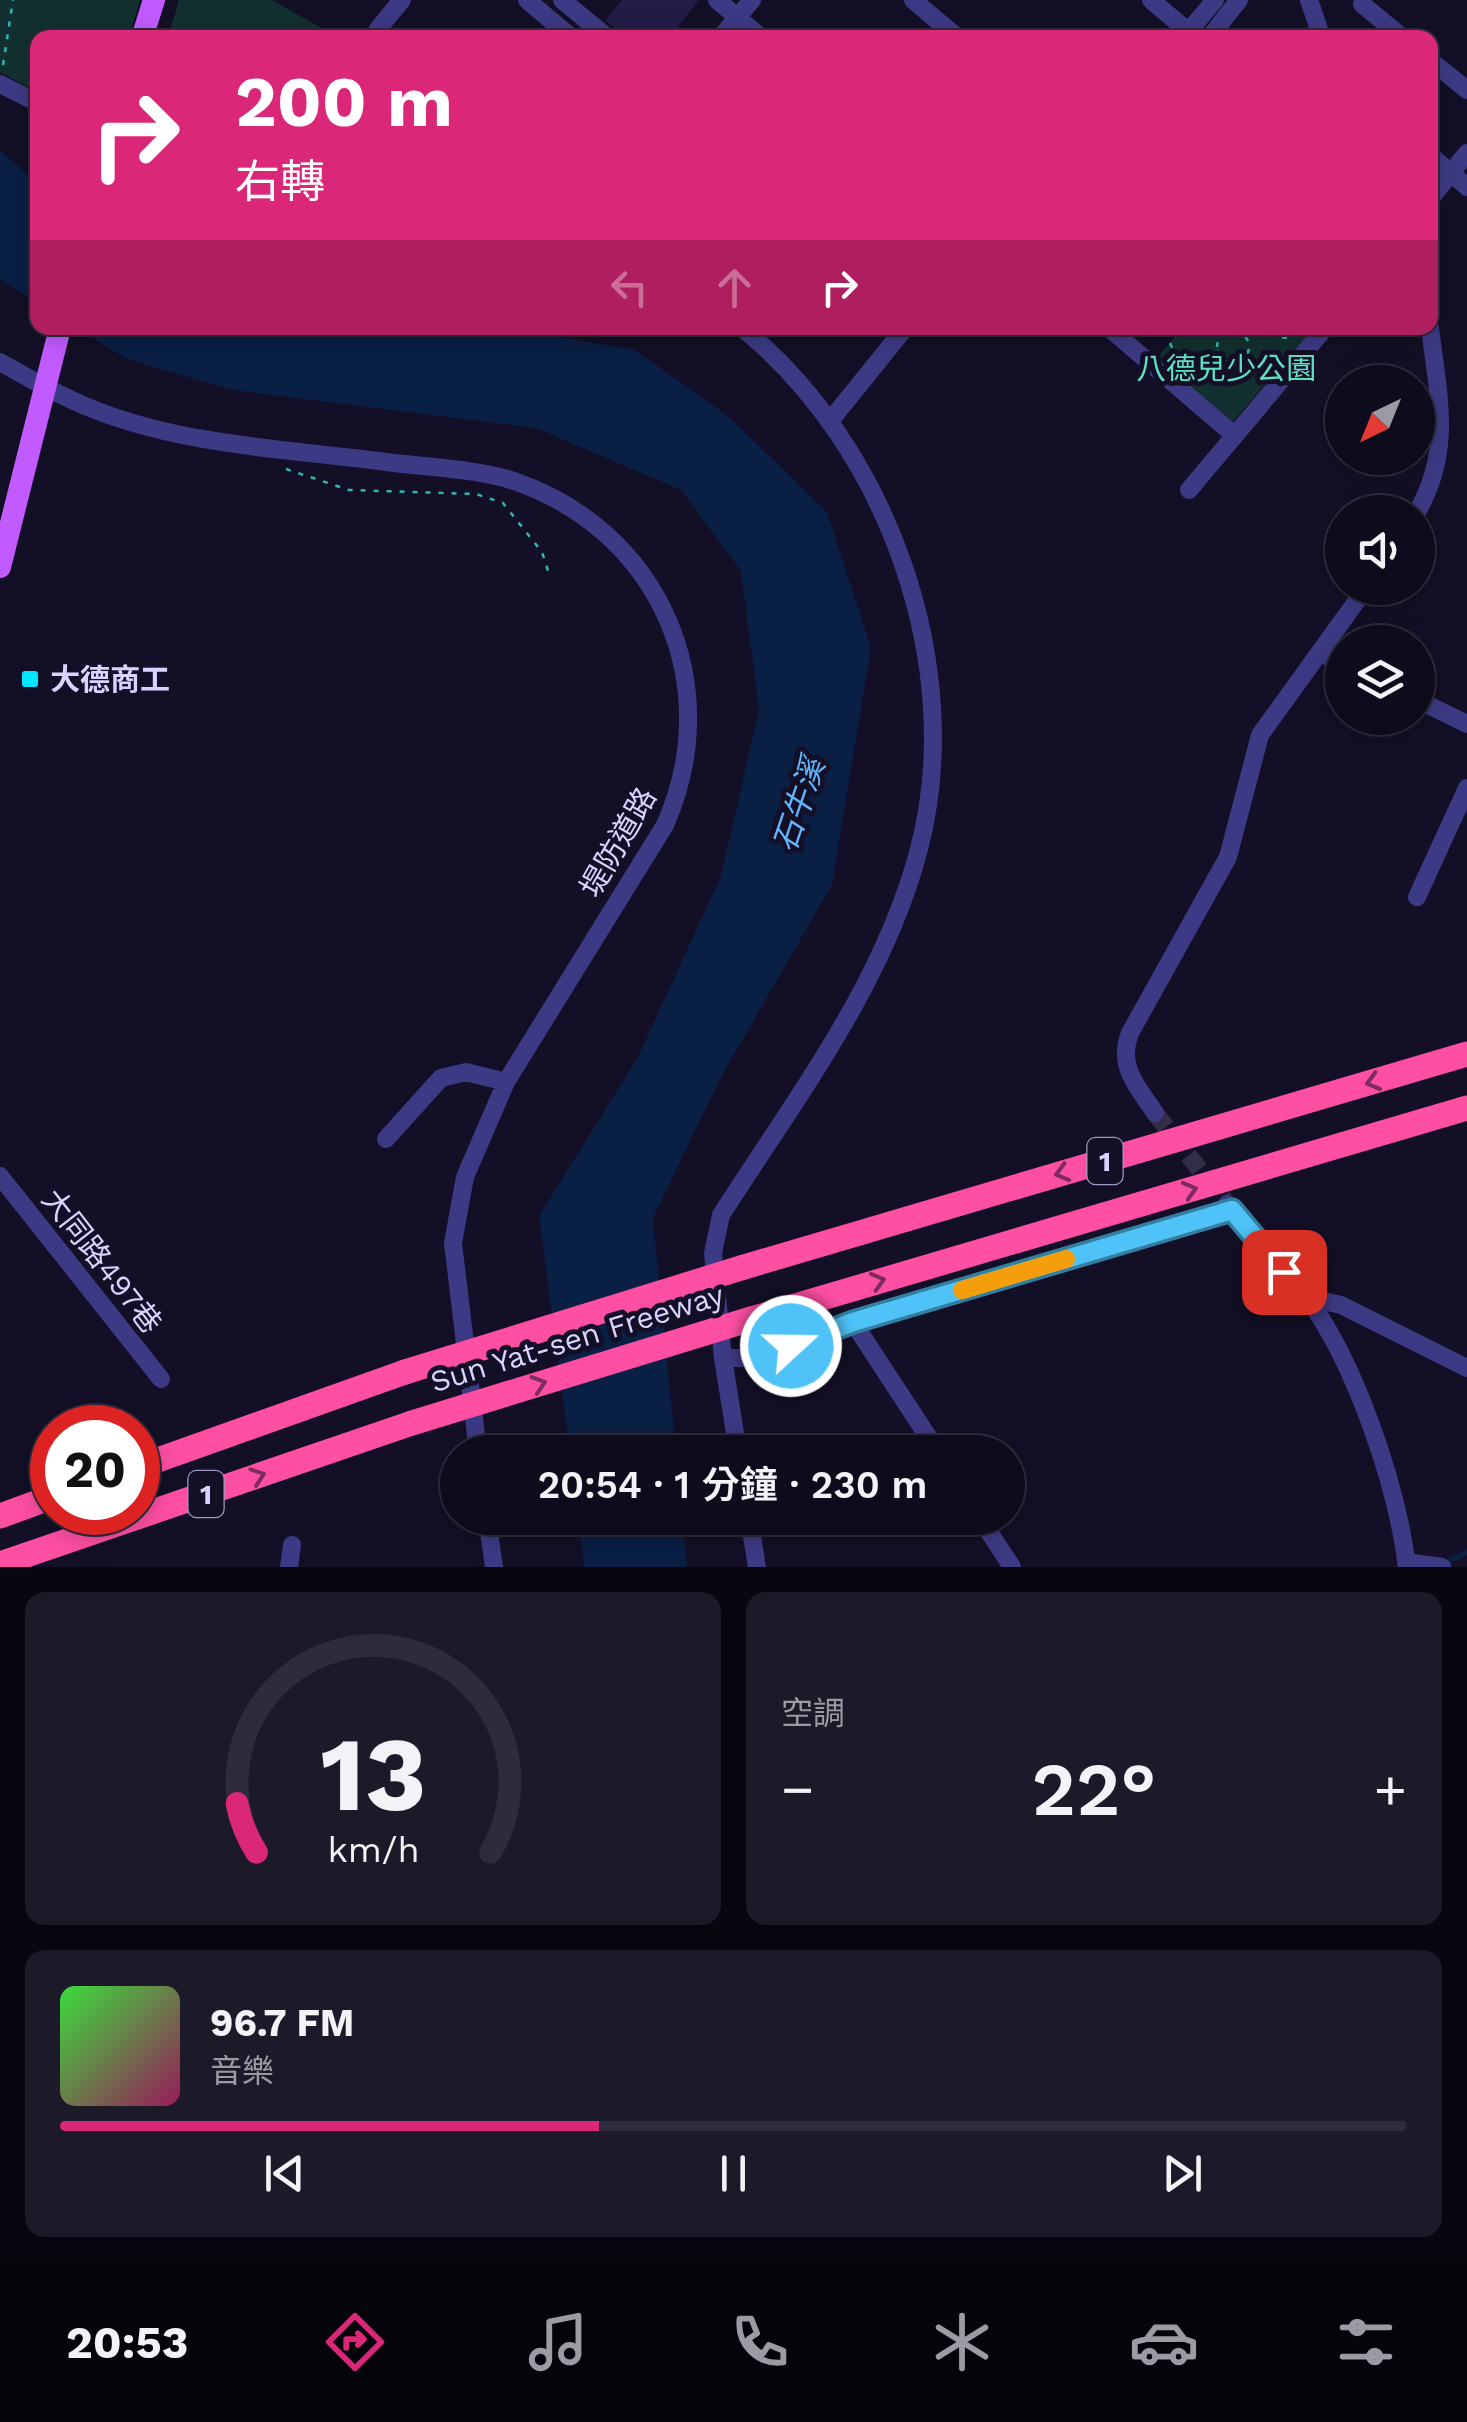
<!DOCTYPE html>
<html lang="zh-TW">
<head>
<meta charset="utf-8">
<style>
  :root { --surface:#0e0b1c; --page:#1c1929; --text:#f1f3f6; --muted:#9b9ba3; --line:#2e2b3b; --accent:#db2777 }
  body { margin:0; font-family:"Work Sans","Noto Sans TC",sans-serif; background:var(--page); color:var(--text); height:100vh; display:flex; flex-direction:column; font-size:38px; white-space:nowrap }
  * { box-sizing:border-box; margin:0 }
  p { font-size:32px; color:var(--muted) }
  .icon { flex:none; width:55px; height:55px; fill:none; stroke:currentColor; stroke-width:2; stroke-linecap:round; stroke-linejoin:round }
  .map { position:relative; height:1567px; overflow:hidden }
  .drawer { display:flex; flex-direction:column; gap:25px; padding:25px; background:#08060f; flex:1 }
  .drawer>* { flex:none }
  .banner { position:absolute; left:30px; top:30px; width:1408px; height:305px; border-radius:20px; box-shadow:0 5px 25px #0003,0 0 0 2px var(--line); background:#db2777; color:#fff; overflow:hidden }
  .needle { width:65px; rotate:223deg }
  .fabs { position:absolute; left:1325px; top:365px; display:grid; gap:20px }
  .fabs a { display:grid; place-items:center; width:110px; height:110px; border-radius:50%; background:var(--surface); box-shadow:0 5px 25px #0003,0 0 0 2px var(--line); font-size:50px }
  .speed { position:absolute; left:30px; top:1405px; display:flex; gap:20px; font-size:50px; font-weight:700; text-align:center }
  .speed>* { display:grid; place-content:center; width:130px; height:130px; border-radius:50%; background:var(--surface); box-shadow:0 5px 25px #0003,0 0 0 2px var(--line); line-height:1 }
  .speed .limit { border:15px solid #d22; background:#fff; color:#111 }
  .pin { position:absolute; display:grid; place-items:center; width:85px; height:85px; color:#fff; margin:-42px; border-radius:20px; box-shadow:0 5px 15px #0006 }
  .me { position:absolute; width:110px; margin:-55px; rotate:69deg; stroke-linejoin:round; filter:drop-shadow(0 0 8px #0008) }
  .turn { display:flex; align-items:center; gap:35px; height:210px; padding:0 40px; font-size:45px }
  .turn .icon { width:130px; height:130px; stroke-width:2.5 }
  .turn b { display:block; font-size:70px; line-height:85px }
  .lanes { display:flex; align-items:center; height:95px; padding:0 40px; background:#0003; justify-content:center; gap:50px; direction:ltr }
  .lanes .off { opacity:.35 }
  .big { font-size:75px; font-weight:600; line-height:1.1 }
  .drawer .card { flex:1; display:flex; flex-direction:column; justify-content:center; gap:15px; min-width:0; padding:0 35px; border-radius:20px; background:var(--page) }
  .drawer .dial { align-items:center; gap:0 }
  .dial svg { height:260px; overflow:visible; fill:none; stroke:var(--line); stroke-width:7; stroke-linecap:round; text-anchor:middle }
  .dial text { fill:var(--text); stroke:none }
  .song { display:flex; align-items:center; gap:30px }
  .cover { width:120px; height:120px; border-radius:15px; background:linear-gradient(135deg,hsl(120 70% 55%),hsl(330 70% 35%)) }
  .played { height:10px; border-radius:5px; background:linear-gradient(90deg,var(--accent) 40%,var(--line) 40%) }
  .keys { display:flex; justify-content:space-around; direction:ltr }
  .heat { display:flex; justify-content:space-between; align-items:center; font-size:55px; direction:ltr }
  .drawer .tiles { flex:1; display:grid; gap:25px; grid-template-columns:1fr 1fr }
  .card:last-child { grid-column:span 2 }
  .trip { position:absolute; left:440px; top:1435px; width:585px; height:100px; border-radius:50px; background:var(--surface); box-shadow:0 5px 25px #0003,0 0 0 2px var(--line); font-weight:600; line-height:100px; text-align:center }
  .menu { display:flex; height:160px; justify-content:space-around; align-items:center; background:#06040b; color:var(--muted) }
  .menu .icon { width:70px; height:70px }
  .menu .active { color:var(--accent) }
  .menu b { font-size:45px; color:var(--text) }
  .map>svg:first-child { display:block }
  .green { fill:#12302f }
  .water { fill:#0a1f44 }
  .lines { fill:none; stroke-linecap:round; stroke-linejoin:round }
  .stream { stroke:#0a1f44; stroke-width:5 }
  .building { fill:#241b47 }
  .minor-tunnel { stroke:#312d47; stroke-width:18; stroke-dasharray:18 9; stroke-linecap:butt }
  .path { stroke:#2fb8b0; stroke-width:2.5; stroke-dasharray:5 8; stroke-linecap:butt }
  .minor { stroke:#3d3a85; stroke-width:18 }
  .major { stroke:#c25bff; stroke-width:22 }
  .highway { stroke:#ff4fa3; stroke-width:25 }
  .highway-bridge { stroke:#ff4fa3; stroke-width:25 }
  .oneway { stroke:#7d2c5e }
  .route-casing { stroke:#337fa1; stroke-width:25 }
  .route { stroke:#4fc3f7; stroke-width:18 }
  .slow { stroke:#f59e0b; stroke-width:18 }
  .poi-dot { fill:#00e5ff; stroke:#130f26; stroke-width:4 }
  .labels { text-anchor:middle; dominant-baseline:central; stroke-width:10; stroke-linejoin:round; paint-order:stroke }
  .shield { fill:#130f26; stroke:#9e99be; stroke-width:2.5 }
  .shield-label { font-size:28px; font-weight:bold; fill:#d9d4ff }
  .park-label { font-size:30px; fill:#5fe0c0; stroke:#130f26 }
  .poi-label { font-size:30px; font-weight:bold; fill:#d9d4ff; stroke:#130f26; text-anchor:start }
  .street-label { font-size:30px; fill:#d9d4ff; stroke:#130f26 }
  .water-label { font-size:32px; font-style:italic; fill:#62b6ff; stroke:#130f26 }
</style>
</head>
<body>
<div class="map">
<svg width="1467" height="1567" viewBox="0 0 1467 1567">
  <rect width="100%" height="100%" fill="#130f26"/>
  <path class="green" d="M 0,0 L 140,0 L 129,37 L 38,38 L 37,92 L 0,72 Z
    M 179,0 L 272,0 L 320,27 L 316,37 L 168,37 Z
    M 1183,328 L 1293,328 L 1305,338 L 1231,424 L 1154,361 Z"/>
  <path class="water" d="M 0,151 L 37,182 L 37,303 L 0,279 Z
    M 77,328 L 505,328 L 635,350 L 728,416 L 827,512 L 871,647 L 832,885 L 721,1077 L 653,1218 L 676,1452 L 570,1452 L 539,1216 L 638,1057 L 721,876 L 759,710 L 741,571 L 681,490 L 536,428 L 233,390 L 127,359 Z
    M 578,1518 L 682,1518 L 687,1567 L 584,1567 Z"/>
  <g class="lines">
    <path class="stream" d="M 1444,1564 L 1467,1552"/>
  </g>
  <path class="building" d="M 622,0 L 699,0 L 669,38 L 626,38 L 605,20 Z"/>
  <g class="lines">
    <path class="minor-tunnel" d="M 1155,1113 L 1227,1204"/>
    <path class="path" d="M 3,65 L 13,0
      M 1209,328 L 1219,335
      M 1258,328 L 1273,336 L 1293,339
      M1217 347a16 16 0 1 1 32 0a16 16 0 1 1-32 0Z
      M 1247,358 L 1264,372
      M 1172,360 L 1174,352 L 1170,343 L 1183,328
      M 1201,385 L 1221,360
      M 286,469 L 349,490 L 476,494 L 503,503 L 542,552 L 550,577"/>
    <path class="minor" d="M 527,0 L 572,38
      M 562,0 L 608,38
      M 717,0 L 762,38
      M 913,0 L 958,38
      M 1151,0 L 1196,38
      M 1309,0 L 1322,38
      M 1362,4 L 1403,38
      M 378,29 L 402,0
      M 720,38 L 752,0
      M 1183,38 L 1215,0
      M 1209,38 L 1239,0
      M 1430,60 L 1467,90
      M 0,84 L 38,103
      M 1430,155 L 1467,187
      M 1430,199 L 1467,153
      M 1109,328 L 1234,435
      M 0,362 C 30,379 62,397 95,410 C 187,446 289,449 386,462 C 424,467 479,469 514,481 C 660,531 727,685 665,825 L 506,1082 L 465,1177 L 453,1243 L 478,1452
      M 830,421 L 905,328
      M 1189,490 L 1325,328
      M 1417,512 C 1453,450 1438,395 1430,328
      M 1321,653 L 1342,664
      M 1418,700 L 1467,724
      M 1417,897 L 1467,788
      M 1155,1113 C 1137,1086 1117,1066 1130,1033 L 1228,857 L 1260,735 L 1366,588
      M 386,1139 L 441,1078 L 466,1072 L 506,1082
      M 0,1176 L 161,1379
      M 1227,1204 C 1251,1238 1283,1266 1308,1299 C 1356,1365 1397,1485 1407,1567
      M 1306,1297 L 1341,1305 L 1467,1368
      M 853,1322 L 1232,1210
      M 723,1358 L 759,1358 L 853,1322 L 938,1452
      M 738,1452 L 723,1358 L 713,1253 L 721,1215 C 795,1099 884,984 919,849 C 967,666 887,445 742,328
      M 487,1518 L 494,1567
      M 749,1518 L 757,1567
      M 980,1518 L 1012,1567
      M 1406,1562 L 1442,1567
      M 289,1567 L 292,1545"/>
    <path class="major" d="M 142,38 L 154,0
      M 0,567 L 60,328"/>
    <path class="highway" d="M 744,1267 L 1467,1054
      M 751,1319 L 1467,1108
      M 138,1467 L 405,1372
      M 0,1516 L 52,1497
      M 0,1564 L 412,1423"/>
    <path class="highway-bridge" d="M 405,1372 L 744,1267
      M 412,1423 L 751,1319"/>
  </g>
  <defs><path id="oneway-chevron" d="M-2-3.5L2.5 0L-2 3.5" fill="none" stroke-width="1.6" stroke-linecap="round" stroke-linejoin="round" transform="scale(2.5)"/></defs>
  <g class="oneway">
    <use href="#oneway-chevron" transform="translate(1373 1082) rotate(164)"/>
    <use href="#oneway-chevron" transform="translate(1062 1173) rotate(164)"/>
    <use href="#oneway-chevron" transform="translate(1190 1190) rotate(-16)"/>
    <use href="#oneway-chevron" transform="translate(878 1281) rotate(-16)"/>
    <use href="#oneway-chevron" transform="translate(539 1384) rotate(-17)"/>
    <use href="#oneway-chevron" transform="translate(258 1476) rotate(-19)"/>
  </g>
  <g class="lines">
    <g class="route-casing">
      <path id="route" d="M 791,1346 L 853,1322 L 1232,1210 L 1284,1272"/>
    </g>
    <use href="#route" class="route"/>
    <path class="slow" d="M 962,1290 L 1066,1259"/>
  </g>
  <rect class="poi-dot" x="20" y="669" width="20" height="20" rx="5"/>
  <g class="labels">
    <g class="shield">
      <rect x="1087.5" y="1138" width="35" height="46" rx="8"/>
      <rect x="188.5" y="1471" width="35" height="46" rx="8"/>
    </g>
    <g class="shield-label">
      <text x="1105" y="1161">1</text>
      <text x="206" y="1494">1</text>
    </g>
    <g class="park-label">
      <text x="1226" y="368">八德兒少公園</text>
    </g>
    <g class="poi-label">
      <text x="50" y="679">大德商工</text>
    </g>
    <g class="street-label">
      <text transform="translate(618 842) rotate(-60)">堤防道路</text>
      <text transform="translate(102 1261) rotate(52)">大同路497巷</text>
      <text transform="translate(577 1338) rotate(-17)">Sun Yat-sen Freeway</text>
    </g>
    <g class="water-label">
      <text transform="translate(799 805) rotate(-71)">石牛溪</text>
    </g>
  </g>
</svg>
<div class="fabs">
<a><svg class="needle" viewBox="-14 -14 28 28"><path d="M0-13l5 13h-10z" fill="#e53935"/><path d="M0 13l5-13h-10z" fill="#9b9ba3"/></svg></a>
<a><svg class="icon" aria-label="sound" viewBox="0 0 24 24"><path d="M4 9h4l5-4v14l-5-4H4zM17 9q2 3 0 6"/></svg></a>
<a><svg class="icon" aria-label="layers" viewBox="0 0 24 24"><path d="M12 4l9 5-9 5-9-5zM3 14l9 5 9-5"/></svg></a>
</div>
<div class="speed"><div class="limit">20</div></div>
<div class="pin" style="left:1284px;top:1272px;background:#d93025"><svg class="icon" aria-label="arrive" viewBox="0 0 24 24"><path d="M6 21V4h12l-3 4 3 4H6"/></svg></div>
<svg class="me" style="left:791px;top:1346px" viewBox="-20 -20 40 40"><circle r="17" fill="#4fc3f7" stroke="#fff" stroke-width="3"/><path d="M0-11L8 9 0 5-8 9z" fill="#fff"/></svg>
<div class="trip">20:54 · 1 分鐘 · 230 m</div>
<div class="banner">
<div class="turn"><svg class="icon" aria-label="right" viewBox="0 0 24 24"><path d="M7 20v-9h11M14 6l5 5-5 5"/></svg><div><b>200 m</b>右轉</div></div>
<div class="lanes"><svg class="icon off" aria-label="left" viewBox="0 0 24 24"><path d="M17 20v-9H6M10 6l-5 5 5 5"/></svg><svg class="icon off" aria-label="ahead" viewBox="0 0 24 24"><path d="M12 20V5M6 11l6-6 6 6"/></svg><svg class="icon" aria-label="right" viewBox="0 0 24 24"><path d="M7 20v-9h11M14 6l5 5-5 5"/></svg></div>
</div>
</div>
<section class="drawer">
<div class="tiles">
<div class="card dial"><svg viewBox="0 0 100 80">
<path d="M14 69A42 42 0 1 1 86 69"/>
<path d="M14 69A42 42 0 0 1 8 54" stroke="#db2777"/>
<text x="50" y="56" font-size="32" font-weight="700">13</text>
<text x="50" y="72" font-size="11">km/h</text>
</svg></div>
<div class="card"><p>空調</p>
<div class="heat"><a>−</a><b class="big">22°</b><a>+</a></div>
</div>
<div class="card">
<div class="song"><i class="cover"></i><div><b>96.7 FM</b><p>音樂</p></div></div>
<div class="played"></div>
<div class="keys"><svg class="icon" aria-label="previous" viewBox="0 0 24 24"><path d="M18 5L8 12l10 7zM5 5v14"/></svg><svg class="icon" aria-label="pause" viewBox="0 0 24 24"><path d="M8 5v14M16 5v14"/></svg><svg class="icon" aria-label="next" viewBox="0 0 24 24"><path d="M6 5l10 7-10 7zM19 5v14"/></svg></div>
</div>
</div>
</section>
<nav class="menu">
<b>20:53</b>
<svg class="icon active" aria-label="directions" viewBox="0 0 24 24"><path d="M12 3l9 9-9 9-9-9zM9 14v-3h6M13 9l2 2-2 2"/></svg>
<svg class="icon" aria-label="music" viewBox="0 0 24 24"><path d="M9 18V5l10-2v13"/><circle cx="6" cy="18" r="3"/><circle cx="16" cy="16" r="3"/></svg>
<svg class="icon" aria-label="phone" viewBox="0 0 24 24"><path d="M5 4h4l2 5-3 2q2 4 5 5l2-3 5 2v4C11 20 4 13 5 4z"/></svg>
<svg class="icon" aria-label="climate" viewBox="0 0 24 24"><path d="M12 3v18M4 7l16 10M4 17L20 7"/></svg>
<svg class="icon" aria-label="car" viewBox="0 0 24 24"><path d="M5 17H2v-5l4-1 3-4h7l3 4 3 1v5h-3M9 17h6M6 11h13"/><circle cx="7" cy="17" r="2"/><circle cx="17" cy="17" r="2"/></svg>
<svg class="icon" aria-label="filters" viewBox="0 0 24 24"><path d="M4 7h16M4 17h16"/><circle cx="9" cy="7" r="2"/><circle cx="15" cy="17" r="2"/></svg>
</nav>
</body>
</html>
